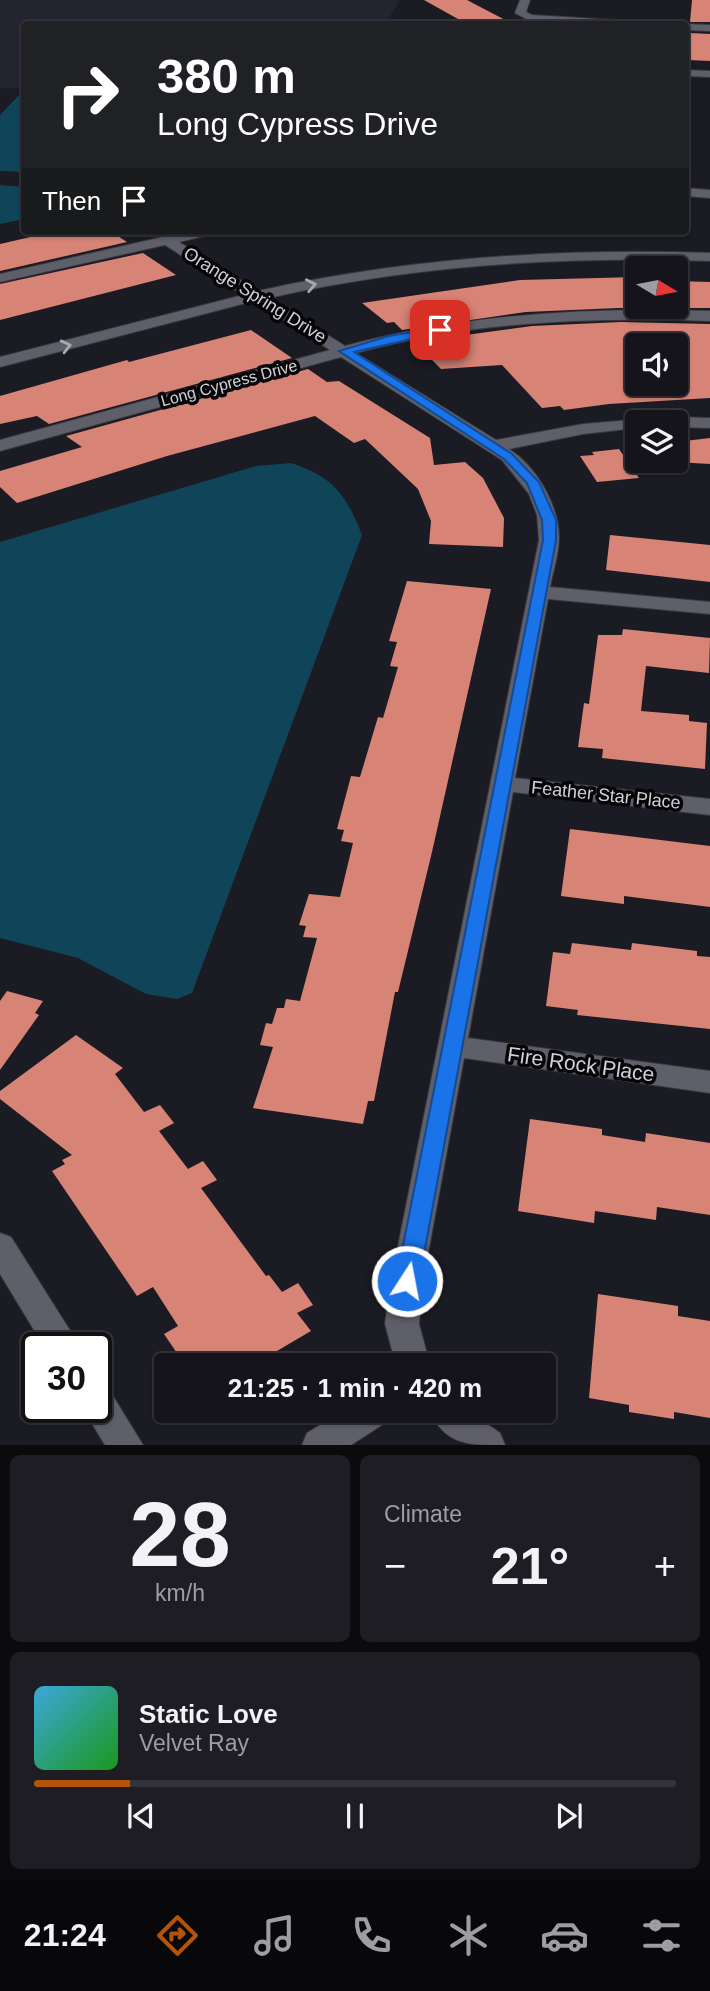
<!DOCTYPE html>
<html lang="en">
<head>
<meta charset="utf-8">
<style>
  :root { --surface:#14141a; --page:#1d1d23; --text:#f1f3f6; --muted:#9d9ea2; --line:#333339; --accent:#b45309 }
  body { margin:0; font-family:Arial,sans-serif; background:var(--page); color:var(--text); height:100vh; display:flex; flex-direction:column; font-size:26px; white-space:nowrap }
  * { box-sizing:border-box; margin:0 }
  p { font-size:23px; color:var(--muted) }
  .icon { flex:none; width:38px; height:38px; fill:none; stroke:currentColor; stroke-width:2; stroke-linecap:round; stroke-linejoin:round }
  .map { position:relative; height:1445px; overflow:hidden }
  .side { display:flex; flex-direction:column; gap:10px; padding:10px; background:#0b0b0e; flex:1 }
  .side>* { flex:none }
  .hud { position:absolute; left:21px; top:21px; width:668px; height:214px; border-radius:7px; box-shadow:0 2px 5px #0004,0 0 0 2px var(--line); background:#202124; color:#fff; overflow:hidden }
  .needle { width:46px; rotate:100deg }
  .tools { position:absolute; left:625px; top:256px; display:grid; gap:14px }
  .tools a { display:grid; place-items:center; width:63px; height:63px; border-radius:7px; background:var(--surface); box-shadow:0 2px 5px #0004,0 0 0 2px var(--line); font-size:35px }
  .speed { position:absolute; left:21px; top:1332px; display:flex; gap:14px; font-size:35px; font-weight:700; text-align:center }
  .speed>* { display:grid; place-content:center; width:91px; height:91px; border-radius:50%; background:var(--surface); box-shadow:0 2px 5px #0004,0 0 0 2px var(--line); line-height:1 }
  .speed .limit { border:4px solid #111; border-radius:10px; background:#fff; color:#111 }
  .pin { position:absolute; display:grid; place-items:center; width:60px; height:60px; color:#fff; margin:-30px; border-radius:14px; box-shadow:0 4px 10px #0006 }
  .me { position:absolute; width:77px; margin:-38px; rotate:11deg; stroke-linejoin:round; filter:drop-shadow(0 0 5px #0008) }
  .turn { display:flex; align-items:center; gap:24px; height:147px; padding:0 21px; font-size:32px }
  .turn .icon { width:91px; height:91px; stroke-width:2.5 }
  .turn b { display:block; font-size:49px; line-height:60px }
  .then { display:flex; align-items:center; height:66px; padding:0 21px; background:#0003; gap:14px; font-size:26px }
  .big { font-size:52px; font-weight:800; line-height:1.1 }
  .side .widget { flex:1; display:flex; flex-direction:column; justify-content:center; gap:10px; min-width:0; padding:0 24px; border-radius:10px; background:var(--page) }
  .side .dial { align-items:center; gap:0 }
  .dial b { font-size:91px; line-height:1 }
  .song { display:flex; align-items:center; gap:21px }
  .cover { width:84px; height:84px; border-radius:10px; background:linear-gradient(135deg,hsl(200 70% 55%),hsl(120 70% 35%)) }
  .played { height:7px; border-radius:4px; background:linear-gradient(90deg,var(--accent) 15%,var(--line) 15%) }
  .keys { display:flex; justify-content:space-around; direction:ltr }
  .heat { display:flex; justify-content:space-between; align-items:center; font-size:38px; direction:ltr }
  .side .tiles { flex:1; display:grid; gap:10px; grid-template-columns:1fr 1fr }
  .widget:last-child { grid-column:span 2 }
  .trip { position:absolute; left:154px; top:1353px; width:402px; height:70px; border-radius:7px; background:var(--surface); box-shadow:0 2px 5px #0004,0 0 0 2px var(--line); font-weight:800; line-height:70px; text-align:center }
  .dock { display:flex; height:112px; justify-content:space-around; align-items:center; background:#08080a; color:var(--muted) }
  .dock .icon { width:49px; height:49px }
  .dock .on { color:var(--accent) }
  .dock b { font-size:32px; color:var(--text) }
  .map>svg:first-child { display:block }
  .built { fill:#242330 }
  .water { fill:#104559 }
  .building { fill:#d78376; fill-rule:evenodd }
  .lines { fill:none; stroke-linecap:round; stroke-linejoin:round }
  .minor-casing { stroke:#37373d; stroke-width:2 }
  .minor { fill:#5f5f6a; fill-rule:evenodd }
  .oneway { stroke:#a9a9b1 }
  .route { fill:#1a73e8; stroke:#114b97; stroke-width:2 }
  .labels { text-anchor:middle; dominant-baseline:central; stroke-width:7; stroke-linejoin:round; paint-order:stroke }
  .far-street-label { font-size:16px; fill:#d1d1d7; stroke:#060609 }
  .street-label { font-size:18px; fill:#d1d1d7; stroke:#060609 }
  .near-street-label { font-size:21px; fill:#d1d1d7; stroke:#060609 }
</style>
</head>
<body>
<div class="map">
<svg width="710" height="1445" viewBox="0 0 710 1445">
  <rect width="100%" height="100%" fill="#1b1b23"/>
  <path class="built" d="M 0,0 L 400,0 L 385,24 L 24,24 L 24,89 L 0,88 Z"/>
  <path class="water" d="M 20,94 L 24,94 L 24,172 L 0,171 L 0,115 Z
    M 0,185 L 24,187 L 24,219 L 0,224 Z
    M 291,463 C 333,477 346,494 362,535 L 192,993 L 177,999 L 146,994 L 78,958 L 0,938 L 0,542 L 256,466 Z"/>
  <path class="building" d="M 424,0 L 467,0 L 513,24 L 467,24 Z
    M 692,0 L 710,0 L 710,22 L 690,22 Z
    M 690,33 L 710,34 L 710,61 L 688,60 Z
    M 57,231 L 110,231 L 127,242 L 0,271 L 0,244 Z
    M 143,253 L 176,275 L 0,320 L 0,284 Z
    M 637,277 L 637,306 L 676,306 L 676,281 L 710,282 L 710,308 L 618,308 L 526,312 L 402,330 L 394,322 L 387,323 L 362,303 L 520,280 Z
    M 621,322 L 710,324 L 710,398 L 609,404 L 564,410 L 560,406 L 542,408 L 502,365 L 441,369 L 414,342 L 532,326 ZM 637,345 L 676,345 L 676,383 L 637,383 Z
    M 251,330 L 292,358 L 49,424 L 37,416 L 0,424 L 0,396 L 127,360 L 129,362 Z
    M 308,369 L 327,382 L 339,381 L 430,438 L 434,465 L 465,462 L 483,478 L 504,518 L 503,547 L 429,544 L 431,521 L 418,489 L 365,439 L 354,443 L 315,416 L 167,456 L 17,503 L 0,487 L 0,471 L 82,447 L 66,436 Z
    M 710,438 L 710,464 L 676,462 L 676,442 Z
    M 619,449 L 639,478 L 597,482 L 580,456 L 594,455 L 592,452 Z
    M 610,535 L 710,545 L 710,582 L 606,570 Z
    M 407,581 L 491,589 L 432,852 L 398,992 L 395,992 L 374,1101 L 368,1101 L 363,1124 L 253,1108 L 273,1047 L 260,1045 L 266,1023 L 272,1024 L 277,1008 L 284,1008 L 286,999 L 300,1001 L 317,938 L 303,937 L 306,926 L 299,925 L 309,894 L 340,897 L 353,843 L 341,841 L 344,830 L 337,829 L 351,776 L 360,777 L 378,717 L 383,718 L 398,667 L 390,666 L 397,642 L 389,641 Z
    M 623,629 L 710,638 L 709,673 L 646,666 L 641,711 L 689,715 L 689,721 L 707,723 L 705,769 L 602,758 L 603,749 L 578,747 L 584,703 L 589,704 L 598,635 L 622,635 Z
    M 570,829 L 710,846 L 710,907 L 624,896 L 624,904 L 561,896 Z
    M 572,943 L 631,950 L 632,943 L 697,951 L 697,956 L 710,957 L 710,1029 L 577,1015 L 578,1010 L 546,1006 L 553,952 L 570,954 Z
    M 7,991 L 43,1001 L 35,1013 L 39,1015 L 0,1070 L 0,1001 Z
    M 76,1035 L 123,1068 L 115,1074 L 144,1112 L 160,1105 L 174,1123 L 159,1131 L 188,1169 L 203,1161 L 217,1180 L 201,1188 L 266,1276 L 269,1275 L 282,1292 L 298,1283 L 313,1305 L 297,1313 L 311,1331 L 253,1365 L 185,1365 L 164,1334 L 178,1326 L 153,1287 L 137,1296 L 52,1171 L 65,1164 L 62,1160 L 72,1155 L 0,1099 L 0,1091 Z
    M 530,1119 L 602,1129 L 602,1135 L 645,1142 L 646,1133 L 710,1143 L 710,1215 L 657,1207 L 656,1220 L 595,1211 L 594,1223 L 518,1211 Z
    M 598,1294 L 678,1306 L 678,1316 L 710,1321 L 710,1418 L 674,1412 L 674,1419 L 629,1412 L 629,1405 L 589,1398 Z"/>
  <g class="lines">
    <g class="minor-casing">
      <path id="minor" d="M 520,0 L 530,0 L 526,12 L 532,15 L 630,21 L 635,24 L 530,21 L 515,13 Z
        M 684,24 L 686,24 L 710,25 L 710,31 L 686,30 L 686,24 Z
        M 686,70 L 710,71 L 710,77 L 686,76 Z
        M 686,188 L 710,190 L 710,198 L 686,196 Z
        M 189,231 L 215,231 L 213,234 L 179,242 L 258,291 C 407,258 558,248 710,253 L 710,261 C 562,256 414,265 269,298 L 345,346 C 464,314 588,307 710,311 L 710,321 C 592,317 471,321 356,353 L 496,440 L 583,424 L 643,419 L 645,422 L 637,422 L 637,428 L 583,434 L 509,449 C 536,466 559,505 559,538 C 559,554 553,571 550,587 L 710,602 L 710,614 L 548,599 L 515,778 L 710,799 L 710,815 L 513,792 L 468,1038 L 710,1071 L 710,1093 L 464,1058 L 423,1281 L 419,1324 L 430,1365 L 396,1365 L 385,1324 L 391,1281 L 539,540 L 537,515 L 529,494 L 502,460 L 341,357 L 0,451 L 0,440 L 330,350 L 254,301 L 0,367 L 0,357 L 243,295 L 165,245 L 0,282 L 0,274 Z
        M 676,417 L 710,418 L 710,428 L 676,427 L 676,422 L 667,422 Z
        M 0,1233 L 11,1237 L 81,1348 L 45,1348 L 0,1274 Z
        M 96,1383 L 108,1388 L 143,1445 L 105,1445 L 82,1407 L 96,1407 Z
        M 345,1410 L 393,1410 L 388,1421 L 351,1445 L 302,1445 L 307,1433 Z
        M 428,1410 L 467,1410 L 500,1433 L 505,1445 C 465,1445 447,1445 428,1410 Z"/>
    </g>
    <use href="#minor" class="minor"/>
  </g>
  <defs><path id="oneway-chevron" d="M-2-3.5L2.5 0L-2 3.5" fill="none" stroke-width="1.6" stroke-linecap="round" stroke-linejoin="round" transform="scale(1.75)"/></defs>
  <g class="oneway">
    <use href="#oneway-chevron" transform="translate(311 285) rotate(-11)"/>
    <use href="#oneway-chevron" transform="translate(66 346) rotate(-14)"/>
  </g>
  <path class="route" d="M 440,327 L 444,328 L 444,332 L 354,352 L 512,454 L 539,482 L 556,520 L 556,540 L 419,1281 L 415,1288 L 407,1290 L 399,1288 L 396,1281 L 543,540 L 542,520 L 527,483 L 504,459 L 339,351 L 389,336 Z"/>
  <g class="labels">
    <g class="far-street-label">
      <text transform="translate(229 383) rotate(-15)">Long Cypress Drive</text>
    </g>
    <g class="street-label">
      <text transform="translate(255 295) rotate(32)">Orange Spring Drive</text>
      <text transform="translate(606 795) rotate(6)">Feather Star Place</text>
    </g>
    <g class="near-street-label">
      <text transform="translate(581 1064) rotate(8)">Fire Rock Place</text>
    </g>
  </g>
</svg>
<div class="tools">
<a><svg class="needle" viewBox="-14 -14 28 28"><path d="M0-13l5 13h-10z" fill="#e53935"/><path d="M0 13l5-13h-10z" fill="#9d9ea2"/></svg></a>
<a><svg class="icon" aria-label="sound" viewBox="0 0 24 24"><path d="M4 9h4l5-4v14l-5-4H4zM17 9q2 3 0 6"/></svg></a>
<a><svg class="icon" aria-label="layers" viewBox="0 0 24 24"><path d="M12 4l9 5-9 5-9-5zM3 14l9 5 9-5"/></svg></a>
</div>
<div class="speed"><div class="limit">30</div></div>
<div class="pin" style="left:440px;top:330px;background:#d93025"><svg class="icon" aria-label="arrive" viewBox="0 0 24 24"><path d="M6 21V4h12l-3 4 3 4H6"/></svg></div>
<svg class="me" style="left:407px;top:1281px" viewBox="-20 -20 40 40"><circle r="17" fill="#1a73e8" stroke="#fff" stroke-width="3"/><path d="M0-11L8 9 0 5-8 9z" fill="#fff"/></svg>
<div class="trip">21:25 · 1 min · 420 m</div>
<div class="hud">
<div class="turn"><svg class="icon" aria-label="right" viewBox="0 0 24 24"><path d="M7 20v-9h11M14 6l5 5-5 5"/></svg><div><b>380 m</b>Long Cypress Drive</div></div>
<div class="then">Then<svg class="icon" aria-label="arrive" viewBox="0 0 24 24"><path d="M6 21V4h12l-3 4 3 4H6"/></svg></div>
</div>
</div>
<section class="side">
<div class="tiles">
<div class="widget dial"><b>28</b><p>km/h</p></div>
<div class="widget"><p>Climate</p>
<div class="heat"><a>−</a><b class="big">21°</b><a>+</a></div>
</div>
<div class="widget">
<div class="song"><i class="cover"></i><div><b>Static Love</b><p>Velvet Ray</p></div></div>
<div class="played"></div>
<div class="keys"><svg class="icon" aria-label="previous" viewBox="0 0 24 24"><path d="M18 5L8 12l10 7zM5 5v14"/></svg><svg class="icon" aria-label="pause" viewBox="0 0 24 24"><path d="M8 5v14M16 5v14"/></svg><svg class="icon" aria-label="next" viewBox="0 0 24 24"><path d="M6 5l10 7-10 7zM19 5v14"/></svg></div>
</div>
</div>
</section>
<nav class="dock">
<b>21:24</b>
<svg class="icon on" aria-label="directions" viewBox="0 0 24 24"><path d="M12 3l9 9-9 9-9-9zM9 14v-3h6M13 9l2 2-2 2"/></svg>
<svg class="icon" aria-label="music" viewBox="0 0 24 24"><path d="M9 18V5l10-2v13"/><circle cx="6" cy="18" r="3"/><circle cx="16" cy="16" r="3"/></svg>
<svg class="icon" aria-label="phone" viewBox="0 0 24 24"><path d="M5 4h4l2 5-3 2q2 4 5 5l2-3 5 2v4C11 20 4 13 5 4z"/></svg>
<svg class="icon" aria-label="climate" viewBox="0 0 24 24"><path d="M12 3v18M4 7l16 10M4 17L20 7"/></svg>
<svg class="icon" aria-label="car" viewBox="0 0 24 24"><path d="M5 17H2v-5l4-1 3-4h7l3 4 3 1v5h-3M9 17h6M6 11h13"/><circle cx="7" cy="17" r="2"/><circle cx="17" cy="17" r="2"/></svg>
<svg class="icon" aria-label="filters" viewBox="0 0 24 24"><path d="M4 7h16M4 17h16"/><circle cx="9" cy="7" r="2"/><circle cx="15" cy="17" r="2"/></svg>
</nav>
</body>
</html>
